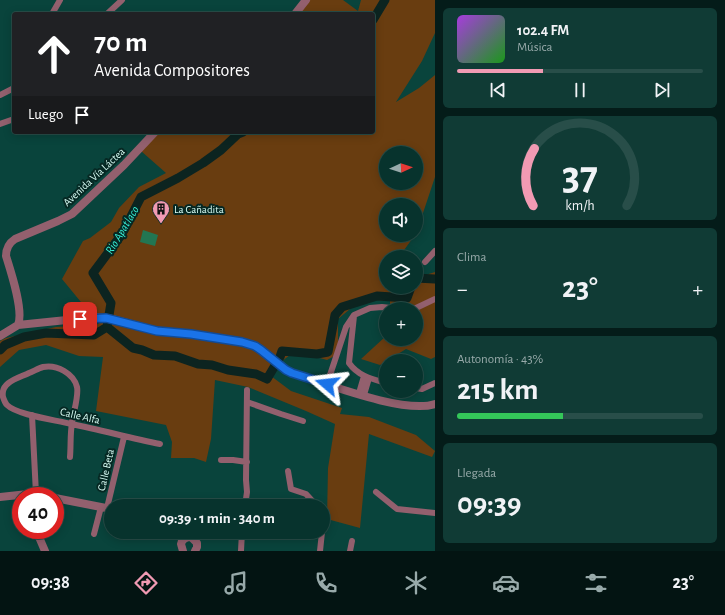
<!DOCTYPE html>
<html lang="es">
<head>
<meta charset="utf-8">
<style>
  :root { --surface:#07332d; --page:#103b35; --text:#f1f3f6; --muted:#98aaaa; --line:#284e49; --accent:#f19ab3 }
  body { margin:0; font-family:"Alegreya Sans",sans-serif; background:var(--page); color:var(--text); height:100vh; display:flex; flex-direction:column; font-size:15px; white-space:nowrap }
  * { box-sizing:border-box; margin:0 }
  p { font-size:13px; color:var(--muted) }
  .icon { flex:none; width:22px; height:22px; fill:none; stroke:currentColor; stroke-width:2; stroke-linecap:round; stroke-linejoin:round }
  .map { position:relative; flex:1; overflow:hidden }
  .details { display:flex; flex-direction:column; gap:8px; padding:8px; background:#041c19; width:290px }
  .details>* { flex:none }
  .top-card { position:absolute; left:12px; top:12px; width:363px; height:122px; border-radius:4px; box-shadow:0 2px 10px #0003,0 0 0 1px var(--line); background:#202124; color:#fff; overflow:hidden }
  .needle { width:26px; rotate:87deg }
  .tools { position:absolute; left:379px; top:146px; display:grid; gap:8px }
  .tools a { display:grid; place-items:center; width:44px; height:44px; border-radius:50%; background:var(--surface); box-shadow:0 2px 10px #0003,0 0 0 1px var(--line); font-size:20px }
  .speed { position:absolute; left:12px; top:487px; display:flex; gap:8px; font-size:20px; font-weight:700; text-align:center }
  .speed>* { display:grid; place-content:center; width:52px; height:52px; border-radius:50%; background:var(--surface); box-shadow:0 2px 10px #0003,0 0 0 1px var(--line); line-height:1 }
  .speed .limit { border:6px solid #d22; background:#fff; color:#111 }
  .pin { position:absolute; display:grid; place-items:center; width:34px; height:34px; color:#fff; margin:-17px; border-radius:8px; box-shadow:0 2px 6px #0006 }
  .me { position:absolute; width:44px; margin:-22px; rotate:287deg; stroke-linejoin:round; filter:drop-shadow(0 0 3px #0008) }
  .turn { display:flex; align-items:center; gap:14px; height:84px; padding:0 16px; font-size:18px }
  .turn .icon { width:52px; height:52px; stroke-width:2.5 }
  .turn b { display:block; font-size:28px; line-height:34px }
  .then { display:flex; align-items:center; height:38px; padding:0 16px; background:#0003; gap:8px; font-size:15px }
  .big { font-size:30px; font-weight:700; line-height:1.1 }
  .details .widget { flex:1; display:flex; flex-direction:column; justify-content:center; gap:6px; min-width:0; padding:0 14px; border-radius:6px; background:var(--page) }
  .details .dial { align-items:center; gap:0 }
  .dial svg { height:104px; overflow:visible; fill:none; stroke:var(--line); stroke-width:7; stroke-linecap:round; text-anchor:middle }
  .dial text { fill:var(--text); stroke:none }
  .song { display:flex; align-items:center; gap:12px }
  .cover { width:48px; height:48px; border-radius:6px; background:linear-gradient(135deg,hsl(280 70% 55%),hsl(120 70% 35%)) }
  .played { height:4px; border-radius:2px; background:linear-gradient(90deg,var(--accent) 35%,var(--line) 35%) }
  .keys { display:flex; justify-content:space-around; direction:ltr }
  .heat { display:flex; justify-content:space-between; align-items:center; font-size:22px; direction:ltr }
  .charge { height:6px; border-radius:3px; background:linear-gradient(90deg,#34c759 43%,var(--line) 0) }
  .trip { position:absolute; left:104px; top:499px; width:226px; height:40px; border-radius:20px; background:var(--surface); box-shadow:0 2px 10px #0003,0 0 0 1px var(--line); font-weight:700; line-height:40px; text-align:center }
  .menu { display:flex; height:64px; justify-content:space-around; align-items:center; background:#031412; color:var(--muted) }
  .menu .icon { width:28px; height:28px }
  .menu .on { color:var(--accent) }
  .menu b { font-size:18px; color:var(--text) }
  main { display:flex; flex:1; min-height:0 }
  .map>svg:first-child { display:block }
  .green { fill:#693d10; fill-rule:evenodd }
  .lines { fill:none; stroke-linecap:round; stroke-linejoin:round }
  .river { stroke:#0c2420; stroke-width:9 }
  .building { fill:#227652 }
  .minor { stroke:#93606e; stroke-width:6 }
  .tertiary { stroke:#93606e; stroke-width:8 }
  .route-casing { stroke:#114b97; stroke-width:10 }
  .route { stroke:#1a73e8; stroke-width:7 }
  .labels { text-anchor:middle; dominant-baseline:central; stroke-width:4; stroke-linejoin:round; paint-order:stroke }
  .street-label { font-size:11px; fill:#d9fdf5; stroke:#062823 }
  .poi-label { font-size:11px; fill:#d9fdf5; stroke:#062823; text-anchor:start }
  .water-label { font-size:12px; font-style:italic; fill:#39f3da; stroke:#062823 }
</style>
</head>
<body>
<main>
<div class="map">
<svg width="435" height="551" viewBox="0 0 435 551">
  <rect width="100%" height="100%" fill="#09443c"/>
  <path class="green" d="M 310,0 L 343,0 L 358,11 L 361,0 L 435,0 L 435,33 L 422,61 L 396,102 L 419,88 L 435,75 L 435,177 L 416,234 L 416,205 L 386,205 L 386,235 L 415,235 L 399,257 L 386,257 L 386,287 L 416,287 L 416,278 L 435,272 L 435,357 L 431,359 L 406,349 L 380,365 L 361,359 L 386,336 L 386,339 L 416,339 L 416,309 L 390,309 L 390,301 L 362,299 L 338,319 L 338,354 L 327,360 L 295,351 L 267,373 L 291,391 L 342,408 L 340,414 L 369,417 L 416,435 L 435,451 L 432,457 L 369,434 L 360,528 L 327,519 L 328,468 L 335,424 L 306,411 L 248,387 L 215,380 L 211,439 L 206,462 L 194,458 L 171,458 L 172,442 L 166,425 L 96,411 L 103,357 L 79,356 L 46,345 L 19,350 L 0,367 L 0,341 L 6,338 L 56,327 L 99,324 L 62,279 L 83,241 L 90,238 L 111,222 L 119,208 L 139,187 L 166,173 L 141,151 L 160,132 L 373,132 L 373,14 L 299,14 ZM 386,153 L 416,153 L 416,183 L 386,183 Z"/>
  <g class="lines">
    <path class="river" d="M 373,20 L 385,0
      M 416,278 L 435,279
      M 107,327 L 133,348 L 142,350 L 154,355 L 175,356 L 198,364 L 212,365 L 228,370 L 256,374 L 267,379 L 280,357 L 282,351 L 317,354 L 328,352 L 335,315 L 342,307 L 377,296 L 407,298 L 411,287
      M 0,350 L 5,345 L 24,337 L 46,333 L 94,335 L 107,327 L 111,303 L 93,273 L 122,234 L 141,197 L 178,178 L 203,163 L 221,150 L 238,134 L 243,132"/>
  </g>
  <path class="building" d="M 143,230 L 158,235 L 155,246 L 140,242 Z"/>
  <g class="lines">
    <path class="minor" d="M 52,14 L 60,0
      M 107,14 L 122,0
      M 0,95 L 14,88
      M 0,124 L 14,119
      M 425,262 L 435,251
      M 407,309 L 416,308 L 435,299
      M 354,316 L 349,363 C 358,376 372,379 386,383
      M 327,384 L 346,327 L 354,315 L 370,308 L 382,307 L 400,309
      M 416,388 L 422,389 L 435,383
      M 359,393 L 364,376
      M 364,395 L 369,378
      M 247,402 L 281,414 L 303,421
      M 32,415 L 36,494
      M 70,457 C 71,446 70,434 72,423 C 73,413 79,396 77,387 C 74,374 57,364 43,367 C 39,368 34,371 29,373 C 19,378 0,382 3,397 C 4,400 5,403 7,405 C 17,415 56,420 71,424 C 101,430 130,438 160,444
      M 221,460 L 233,460 L 247,462
      M 288,471 L 291,489 L 306,494 L 317,506
      M 376,492 L 397,509 L 435,513
      M 245,506 L 247,492 L 246,480 L 247,390
      M 107,508 L 124,437
      M 94,534 L 101,507
      M 241,551 L 242,532
      M 320,551 L 322,532
      M 350,551 L 352,541"/>
    <path class="tertiary" d="M 295,14 L 306,0
      M 18,325 C 24,311 11,272 6,256 C 6,249 9,243 15,239 L 58,221 L 72,214 L 124,165 L 155,132
      M 0,336 L 18,325 L 96,317 L 113,319 L 157,331 L 191,334 L 242,342 L 255,346 L 286,370 L 298,375 C 330,385 405,414 435,404
      M 0,497 L 28,494 L 47,496
      M 55,498 L 111,509
      M 36,530 L 45,551
      M 174,532 L 183,539
      M 183,551 L 181,544 C 182,539 186,537 191,537 L 197,543 L 197,547 L 195,551"/>
  </g>
  <g class="lines">
    <g class="route-casing">
      <path id="route" d="M 80,319 L 106,318 L 157,331 L 191,334 L 242,342 L 255,346 L 261,350 L 286,370 L 292,373 L 327,384"/>
    </g>
    <use href="#route" class="route"/>
  </g>
  <defs>
    <g id="building-pin" transform="scale(0.9)"><path d="M0 17L-7.5 6A9.5 9.5 0 1 1 7.5 6Z" fill="#f19ab3" stroke="#062823"/><path d="M-4-6H4V6H1V3H-1V6H-4ZM-2.5-4.3h1.7v1.8h-1.7ZM.8-4.3h1.7v1.8H.8ZM-2.5-1h1.7V.8h-1.7ZM.8-1h1.7V.8H.8Z" fill="#111"/></g>
  </defs>
  <g fill-rule="evenodd">
    <use href="#building-pin" x="161" y="209"/>
  </g>
  <g class="labels">
    <g class="street-label">
      <text transform="translate(94 177) rotate(-43)">Avenida Vía Láctea</text>
      <text transform="translate(80 416) rotate(13)">Calle Alfa</text>
      <text transform="translate(106 470) rotate(-77)">Calle Beta</text>
    </g>
    <g class="poi-label">
      <text x="174" y="209">La Cañadita</text>
    </g>
    <g class="water-label">
      <text transform="translate(122 230) rotate(-59)">Rio Apatlaco</text>
    </g>
  </g>
</svg>
<div class="tools">
<a><svg class="needle" viewBox="-14 -14 28 28"><path d="M0-13l5 13h-10z" fill="#e53935"/><path d="M0 13l5-13h-10z" fill="#98aaaa"/></svg></a>
<a><svg class="icon" aria-label="sound" viewBox="0 0 24 24"><path d="M4 9h4l5-4v14l-5-4H4zM17 9q2 3 0 6"/></svg></a>
<a><svg class="icon" aria-label="layers" viewBox="0 0 24 24"><path d="M12 4l9 5-9 5-9-5zM3 14l9 5 9-5"/></svg></a>
<a>+</a>
<a>−</a>
</div>
<div class="speed"><div class="limit">40</div></div>
<div class="pin" style="left:80px;top:319px;background:#d93025"><svg class="icon" aria-label="arrive" viewBox="0 0 24 24"><path d="M6 21V4h12l-3 4 3 4H6"/></svg></div>
<svg class="me" style="left:327px;top:384px" viewBox="-20 -20 40 40"><path d="M0-17L14 15 0 8-14 15z" fill="#1a73e8" stroke="#fff" stroke-width="4"/></svg>
<div class="trip">09:39 · 1 min · 340 m</div>
<div class="top-card">
<div class="turn"><svg class="icon" aria-label="ahead" viewBox="0 0 24 24"><path d="M12 20V5M6 11l6-6 6 6"/></svg><div><b>70 m</b>Avenida Compositores</div></div>
<div class="then">Luego<svg class="icon" aria-label="arrive" viewBox="0 0 24 24"><path d="M6 21V4h12l-3 4 3 4H6"/></svg></div>
</div>
</div>
<section class="details">
<div class="widget">
<div class="song"><i class="cover"></i><div><b>102.4 FM</b><p>Música</p></div></div>
<div class="played"></div>
<div class="keys"><svg class="icon" aria-label="previous" viewBox="0 0 24 24"><path d="M18 5L8 12l10 7zM5 5v14"/></svg><svg class="icon" aria-label="pause" viewBox="0 0 24 24"><path d="M8 5v14M16 5v14"/></svg><svg class="icon" aria-label="next" viewBox="0 0 24 24"><path d="M6 5l10 7-10 7zM19 5v14"/></svg></div>
</div>
<div class="widget dial"><svg viewBox="0 0 100 80">
<path d="M14 69A42 42 0 1 1 86 69"/>
<path d="M14 69A42 42 0 0 1 15 25" stroke="#f19ab3"/>
<text x="50" y="56" font-size="32" font-weight="700">37</text>
<text x="50" y="72" font-size="11">km/h</text>
</svg></div>
<div class="widget"><p>Clima</p>
<div class="heat"><a>−</a><b class="big">23°</b><a>+</a></div>
</div>
<div class="widget"><p>Autonomía · 43%</p><b class="big">215 km</b><div class="charge"></div></div>
<div class="widget"><p>Llegada</p><b class="big">09:39</b></div>
</section>
</main>
<nav class="menu">
<b>09:38</b>
<svg class="icon on" aria-label="directions" viewBox="0 0 24 24"><path d="M12 3l9 9-9 9-9-9zM9 14v-3h6M13 9l2 2-2 2"/></svg>
<svg class="icon" aria-label="music" viewBox="0 0 24 24"><path d="M9 18V5l10-2v13"/><circle cx="6" cy="18" r="3"/><circle cx="16" cy="16" r="3"/></svg>
<svg class="icon" aria-label="phone" viewBox="0 0 24 24"><path d="M5 4h4l2 5-3 2q2 4 5 5l2-3 5 2v4C11 20 4 13 5 4z"/></svg>
<svg class="icon" aria-label="climate" viewBox="0 0 24 24"><path d="M12 3v18M4 7l16 10M4 17L20 7"/></svg>
<svg class="icon" aria-label="car" viewBox="0 0 24 24"><path d="M5 17H2v-5l4-1 3-4h7l3 4 3 1v5h-3M9 17h6M6 11h13"/><circle cx="7" cy="17" r="2"/><circle cx="17" cy="17" r="2"/></svg>
<svg class="icon" aria-label="filters" viewBox="0 0 24 24"><path d="M4 7h16M4 17h16"/><circle cx="9" cy="7" r="2"/><circle cx="15" cy="17" r="2"/></svg>
<b>23°</b>
</nav>
</body>
</html>
